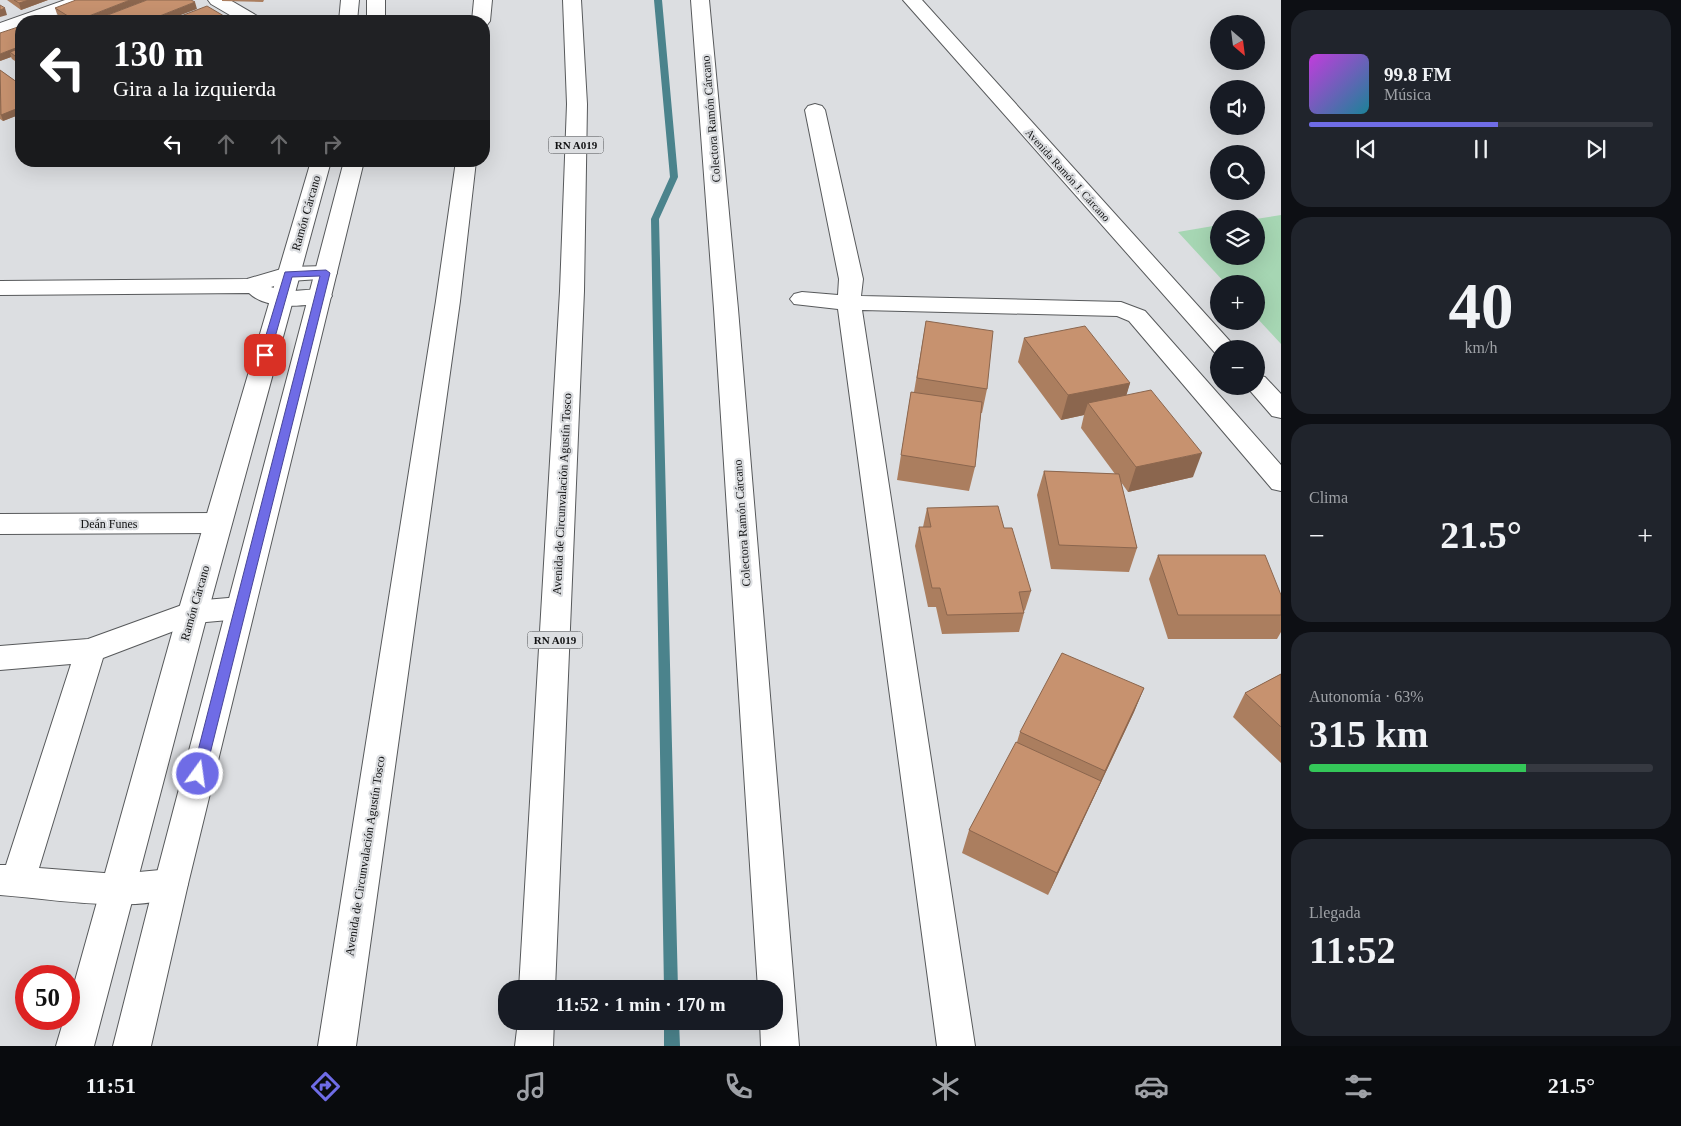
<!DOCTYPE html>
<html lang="es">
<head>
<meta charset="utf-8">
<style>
  :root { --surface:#171b24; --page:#20242c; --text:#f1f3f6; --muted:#9ea1a6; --line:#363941; --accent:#6f6ce6 }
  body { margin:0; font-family:"Times New Roman",serif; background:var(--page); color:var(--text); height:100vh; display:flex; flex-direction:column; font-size:19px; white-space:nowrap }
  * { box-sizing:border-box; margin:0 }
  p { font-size:16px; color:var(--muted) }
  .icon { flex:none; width:28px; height:28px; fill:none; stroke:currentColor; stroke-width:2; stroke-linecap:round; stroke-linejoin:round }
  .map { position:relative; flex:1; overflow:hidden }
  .details { display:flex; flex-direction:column; gap:10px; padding:10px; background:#0d0f14; width:400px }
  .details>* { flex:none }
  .banner { position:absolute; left:15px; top:15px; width:475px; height:152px; border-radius:20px; box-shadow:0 5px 20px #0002; background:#202124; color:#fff; overflow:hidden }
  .needle { width:32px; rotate:152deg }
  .tools { position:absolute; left:1210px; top:15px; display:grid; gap:10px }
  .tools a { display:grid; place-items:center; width:55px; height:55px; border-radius:50%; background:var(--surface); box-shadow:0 5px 20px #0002; font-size:25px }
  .speed { position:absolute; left:15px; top:965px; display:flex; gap:10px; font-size:25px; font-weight:700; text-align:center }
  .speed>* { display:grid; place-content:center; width:65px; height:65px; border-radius:50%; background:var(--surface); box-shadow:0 5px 20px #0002; line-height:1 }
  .speed .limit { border:8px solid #d22; background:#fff; color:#111 }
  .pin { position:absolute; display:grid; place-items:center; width:42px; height:42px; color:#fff; margin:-21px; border-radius:10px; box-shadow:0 2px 8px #0006 }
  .me { position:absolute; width:55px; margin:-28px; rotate:14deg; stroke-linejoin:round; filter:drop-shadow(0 0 4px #0008) }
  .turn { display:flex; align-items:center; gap:18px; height:105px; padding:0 15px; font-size:22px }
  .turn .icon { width:65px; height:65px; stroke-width:2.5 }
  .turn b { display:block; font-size:35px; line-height:42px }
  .lanes { display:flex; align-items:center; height:48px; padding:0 15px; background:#0003; justify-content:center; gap:25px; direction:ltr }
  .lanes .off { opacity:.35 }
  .big { font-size:38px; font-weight:800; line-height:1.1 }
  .details .widget { flex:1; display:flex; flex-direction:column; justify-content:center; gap:8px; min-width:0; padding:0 18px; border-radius:20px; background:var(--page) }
  .details .dial { align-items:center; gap:0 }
  .dial b { font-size:65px; line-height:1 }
  .song { display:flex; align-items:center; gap:15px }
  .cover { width:60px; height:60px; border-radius:8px; background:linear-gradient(135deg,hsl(290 70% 55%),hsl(190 70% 35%)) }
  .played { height:5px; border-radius:2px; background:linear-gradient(90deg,var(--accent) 55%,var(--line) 55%) }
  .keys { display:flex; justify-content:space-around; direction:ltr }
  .heat { display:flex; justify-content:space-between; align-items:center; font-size:28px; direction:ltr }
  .charge { height:8px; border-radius:4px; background:linear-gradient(90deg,#34c759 63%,var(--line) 0) }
  .trip { position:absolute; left:498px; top:980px; width:285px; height:50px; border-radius:20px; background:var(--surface); box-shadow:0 5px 20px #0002; font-weight:800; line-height:50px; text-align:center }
  .dock { display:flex; height:80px; justify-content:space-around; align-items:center; background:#090b0e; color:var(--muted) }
  .dock .icon { width:35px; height:35px }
  .dock .selected { color:var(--accent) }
  .dock b { font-size:22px; color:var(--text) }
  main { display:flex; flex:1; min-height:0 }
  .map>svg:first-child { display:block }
  .green { fill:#a6d6b3 }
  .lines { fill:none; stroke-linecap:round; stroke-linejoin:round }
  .stream { fill:#4b838c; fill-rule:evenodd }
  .minor-casing { stroke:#57595b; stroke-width:2 }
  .major-casing { stroke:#57595b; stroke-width:2 }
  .highway-casing { stroke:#57595b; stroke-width:2 }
  .minor { fill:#fff; fill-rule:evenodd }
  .major { fill:#fff; fill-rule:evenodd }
  .highway { fill:#fff; fill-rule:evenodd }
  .wall { fill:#ab7e5f }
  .shaded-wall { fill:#8b664e }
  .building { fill:#c7926f; stroke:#8b664e }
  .route { fill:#6f6ce6; stroke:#484696 }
  .labels { text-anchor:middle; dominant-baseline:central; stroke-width:4.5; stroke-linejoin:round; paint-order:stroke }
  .shield { fill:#dcdee1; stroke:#4d4e50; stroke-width:1 }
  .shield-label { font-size:11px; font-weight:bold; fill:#101112 }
  .far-street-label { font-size:11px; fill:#101112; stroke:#dcdee1 }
  .street-label { font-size:12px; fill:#101112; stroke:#dcdee1 }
</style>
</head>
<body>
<main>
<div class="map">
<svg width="1281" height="1046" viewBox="0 0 1281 1046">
  <rect width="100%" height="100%" fill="#dcdee1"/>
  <path class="green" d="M 1281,215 L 1281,344 L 1256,317 L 1256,284 L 1226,284 L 1178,232 L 1219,225 L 1219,256 L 1256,256 L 1256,219 Z"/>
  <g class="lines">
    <path class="stream" d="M 654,0 L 662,0 L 678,177 L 659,219 L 678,989 L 664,989 L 651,219 L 670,177 Z
      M 664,1021 L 679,1021 L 680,1046 L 664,1046 Z"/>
    <g class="minor-casing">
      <path id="minor" d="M 65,0 L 91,0 L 88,4 L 39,21 L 21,21 L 21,28 L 0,35 L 0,23 Z
        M 208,0 L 230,0 L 259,17 L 262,21 L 240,21 L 211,4 Z
        M 903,0 L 922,0 L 1237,349 L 1219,349 L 1219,355 L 1216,354 Z
        M 815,104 L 822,106 L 825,110 L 863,279 L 861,296 L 1121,302 L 1145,311 L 1281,465 L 1281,491 L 1272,489 L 1129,321 L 1117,316 L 862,310 L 975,1046 L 937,1046 L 838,309 L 794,304 L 790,299 L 794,294 L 802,292 L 838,295 L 839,279 L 805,110 L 808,106 Z
        M 326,266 L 334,268 L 337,273 L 334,278 L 290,281 L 271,287 C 293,296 307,286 328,291 L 332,296 L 328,301 C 306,307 266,310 249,293 L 0,295 L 0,281 L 247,279 L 288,267 Z
        M 1256,375 L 1265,377 L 1281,394 L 1281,418 L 1272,416 L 1246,386 L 1256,386 Z
        M 218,513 L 228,516 L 232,523 L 228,530 L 218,533 L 0,534 L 0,514 Z
        M 240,597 L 250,600 L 255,608 L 250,616 L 240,619 L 195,623 L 103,658 L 39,868 L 117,874 L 171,869 L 183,873 L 188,884 L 183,895 C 132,914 54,899 0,895 L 0,865 L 6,865 L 71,664 L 0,670 L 0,646 L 88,639 L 193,601 Z"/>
    </g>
    <g class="major-casing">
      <path id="major" d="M 341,0 L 359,0 L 357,21 L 339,21 Z
        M 367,0 L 385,0 L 385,21 L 367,21 Z
        M 691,0 L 709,0 L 738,309 L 799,1046 L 761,1046 L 760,1021 L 774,1021 L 774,989 L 758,989 L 714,309 Z
        M 311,161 L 331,161 L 208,612 L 94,1046 L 56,1046 L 64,1019 L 69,1019 L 69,1002 L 178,612 Z
        M 344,161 L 364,161 L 188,884 L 151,1046 L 113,1046 L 154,884 Z"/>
    </g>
    <g class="highway-casing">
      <path id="highway" d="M 474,0 L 492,0 L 490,21 L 487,25 L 484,26 L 484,21 L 472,21 Z
        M 563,0 L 581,0 L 587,104 L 584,291 L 555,989 L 519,989 L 560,291 L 567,104 Z
        M 456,161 L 476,161 L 460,301 L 356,1046 L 318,1046 L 436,301 Z
        M 518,1021 L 554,1021 L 553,1046 L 515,1046 Z"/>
    </g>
    <use href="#minor" class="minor"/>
    <use href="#major" class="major"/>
    <use href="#highway" class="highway"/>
  </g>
  <path class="wall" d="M 7,0 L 48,0 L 21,10 Z
    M 222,0 L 264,0 L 263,2 L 222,1 Z
    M 55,8 L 92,21 L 69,21 L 57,14 Z
    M 21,26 L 21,65 L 12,59 L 11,57 L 0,61 Z
    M 0,70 L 21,85 L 21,114 L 3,121 L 0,119 Z
    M 926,321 L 987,389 L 982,413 L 981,413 L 975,467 L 969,491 L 897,480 L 911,392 L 914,392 Z
    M 1024,338 L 1130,383 L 1126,395 L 1193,477 L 1128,492 L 1121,482 L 1137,548 L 1129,572 L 1051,569 L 1037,495 L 1044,471 L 1115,474 L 1081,428 L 1084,415 L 1061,420 L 1018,362 Z
    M 927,508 L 1004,528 L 1031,591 L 1025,610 L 1024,611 L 1024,613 L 1019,632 L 942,634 L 936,607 L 928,607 L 915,546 L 919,527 L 923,527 Z
    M 1158,555 L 1281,595 L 1281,632 L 1277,639 L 1168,639 L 1149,579 Z
    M 1281,674 L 1281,763 L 1233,717 L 1245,693 Z
    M 1144,688 L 1134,712 L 1048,895 L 962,853 L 969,830 L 1017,742 L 1020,732 Z"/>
  <path class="shaded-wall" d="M 29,0 L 48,0 L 21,10 L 19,3 Z
    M 130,0 L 147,0 L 92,21 L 76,21 Z
    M 195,2 L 197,9 L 165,21 L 147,21 Z
    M 5,8 L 7,15 L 0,17 L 0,10 Z
    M 21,46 L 21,54 L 10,52 L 11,57 L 0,61 L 0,54 Z
    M 21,107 L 21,114 L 3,121 L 1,115 Z
    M 1130,383 L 1123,407 L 1088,403 L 1084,415 L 1061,420 L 1068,395 Z
    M 1202,453 L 1193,477 L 1128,492 L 1136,467 Z
    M 1144,688 L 1134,712 L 1048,895 L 1057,873 Z"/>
  <path class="building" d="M 14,0 L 29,0 L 19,3 Z
    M 76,0 L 130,0 L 76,21 L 55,8 Z
    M 147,0 L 191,0 L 195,2 L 147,21 L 92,21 Z
    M 0,5 L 5,8 L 0,10 Z
    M 207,6 L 229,19 L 224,21 L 168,21 Z
    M 21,26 L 21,46 L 0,54 L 0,33 Z
    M 21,48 L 21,61 L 10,52 Z
    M 0,70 L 21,85 L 21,107 L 1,115 Z
    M 926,321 L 993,331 L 987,389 L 917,378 Z
    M 1085,326 L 1130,383 L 1068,395 L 1024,338 Z
    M 1151,390 L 1202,453 L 1136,467 L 1088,403 Z
    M 911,392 L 982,402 L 975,467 L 901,455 Z
    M 1044,471 L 1119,474 L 1137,548 L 1059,545 Z
    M 998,506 L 1004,528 L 1012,528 L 1031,591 L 1019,592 L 1024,613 L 947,615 L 940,588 L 932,588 L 919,527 L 931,527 L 927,508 Z
    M 1158,555 L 1265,555 L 1281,595 L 1281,615 L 1178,615 Z
    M 1062,653 L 1144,688 L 1105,771 L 1020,732 Z
    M 1281,674 L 1281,727 L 1245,693 Z
    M 1016,742 L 1101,781 L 1057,873 L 969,830 Z"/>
  <path class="route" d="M 326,270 L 330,273 L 205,774 L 203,778 L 198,780 L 194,778 L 192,774 L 320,276 L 292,277 L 270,355 L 265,358 L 260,355 L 285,272 Z"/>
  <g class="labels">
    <g class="shield">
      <rect x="548.5" y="136.5" width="55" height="17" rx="4"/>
      <rect x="527.5" y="631.5" width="55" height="17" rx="4"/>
    </g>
    <g class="shield-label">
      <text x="576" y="145">RN A019</text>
      <text x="555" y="640">RN A019</text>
    </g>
    <g class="far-street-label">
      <text transform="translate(1068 175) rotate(48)">Avenida Ramón J. Cárcano</text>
    </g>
    <g class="street-label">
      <text transform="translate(711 119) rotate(-95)">Colectora Ramón Cárcano</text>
      <text transform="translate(306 213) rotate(-74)">Ramón Cárcano</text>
      <text transform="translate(562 494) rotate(-87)">Avenida de Circunvalación Agustín Tosco</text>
      <text transform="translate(742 523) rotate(-94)">Colectora Ramón Cárcano</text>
      <text x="109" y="524">Deán Funes</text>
      <text transform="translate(195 603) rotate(-74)">Ramón Cárcano</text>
      <text transform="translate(365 856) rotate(-81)">Avenida de Circunvalación Agustín Tosco</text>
    </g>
  </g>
</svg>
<div class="tools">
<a><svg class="needle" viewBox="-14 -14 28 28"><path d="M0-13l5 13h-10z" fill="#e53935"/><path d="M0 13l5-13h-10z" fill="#9ea1a6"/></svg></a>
<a><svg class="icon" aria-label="sound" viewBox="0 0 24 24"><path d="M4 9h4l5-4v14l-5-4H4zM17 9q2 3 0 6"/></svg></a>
<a><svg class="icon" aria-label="search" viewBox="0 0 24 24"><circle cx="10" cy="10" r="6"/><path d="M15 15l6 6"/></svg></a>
<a><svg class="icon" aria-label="layers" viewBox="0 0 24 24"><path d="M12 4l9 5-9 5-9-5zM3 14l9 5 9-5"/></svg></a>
<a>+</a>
<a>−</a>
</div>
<div class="speed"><div class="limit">50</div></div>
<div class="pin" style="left:265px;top:355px;background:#d93025"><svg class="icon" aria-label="arrive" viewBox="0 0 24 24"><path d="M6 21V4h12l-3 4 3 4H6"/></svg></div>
<svg class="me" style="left:198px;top:774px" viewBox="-20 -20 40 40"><circle r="17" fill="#6f6ce6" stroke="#fff" stroke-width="3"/><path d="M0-11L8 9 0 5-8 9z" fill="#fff"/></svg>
<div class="trip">11:52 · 1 min · 170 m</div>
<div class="banner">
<div class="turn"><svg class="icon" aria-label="left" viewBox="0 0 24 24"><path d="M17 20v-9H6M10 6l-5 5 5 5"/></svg><div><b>130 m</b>Gira a la izquierda</div></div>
<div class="lanes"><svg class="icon" aria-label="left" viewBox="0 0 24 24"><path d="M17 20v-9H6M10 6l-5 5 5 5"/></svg><svg class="icon off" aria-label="ahead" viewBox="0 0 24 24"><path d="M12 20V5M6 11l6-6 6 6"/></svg><svg class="icon off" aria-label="ahead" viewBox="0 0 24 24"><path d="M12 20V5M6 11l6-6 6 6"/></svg><svg class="icon off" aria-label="right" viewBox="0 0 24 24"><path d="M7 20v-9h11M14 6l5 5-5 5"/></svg></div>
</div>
</div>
<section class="details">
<div class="widget">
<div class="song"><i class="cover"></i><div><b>99.8 FM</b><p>Música</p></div></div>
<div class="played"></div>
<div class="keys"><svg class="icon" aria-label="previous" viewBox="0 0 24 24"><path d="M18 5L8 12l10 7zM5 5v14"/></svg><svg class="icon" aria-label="pause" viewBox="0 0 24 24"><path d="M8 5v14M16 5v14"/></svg><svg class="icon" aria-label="next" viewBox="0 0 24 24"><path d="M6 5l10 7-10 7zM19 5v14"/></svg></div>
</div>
<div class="widget dial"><b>40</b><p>km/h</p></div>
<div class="widget"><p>Clima</p>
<div class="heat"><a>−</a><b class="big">21.5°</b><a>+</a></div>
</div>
<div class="widget"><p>Autonomía · 63%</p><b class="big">315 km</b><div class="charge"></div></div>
<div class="widget"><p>Llegada</p><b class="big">11:52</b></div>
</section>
</main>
<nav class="dock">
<b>11:51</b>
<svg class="icon selected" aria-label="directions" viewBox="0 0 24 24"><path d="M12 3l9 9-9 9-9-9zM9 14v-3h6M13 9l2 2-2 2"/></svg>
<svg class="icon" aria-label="music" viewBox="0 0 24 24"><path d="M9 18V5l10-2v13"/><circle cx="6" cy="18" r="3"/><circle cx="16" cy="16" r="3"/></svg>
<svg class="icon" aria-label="phone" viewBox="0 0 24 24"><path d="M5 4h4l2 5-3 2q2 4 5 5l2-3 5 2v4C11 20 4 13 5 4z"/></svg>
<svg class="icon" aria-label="climate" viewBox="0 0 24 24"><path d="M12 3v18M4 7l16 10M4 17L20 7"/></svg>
<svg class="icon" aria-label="car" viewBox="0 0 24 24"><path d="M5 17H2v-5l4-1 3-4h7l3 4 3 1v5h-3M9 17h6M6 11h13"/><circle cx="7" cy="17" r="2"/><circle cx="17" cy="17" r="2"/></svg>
<svg class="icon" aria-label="filters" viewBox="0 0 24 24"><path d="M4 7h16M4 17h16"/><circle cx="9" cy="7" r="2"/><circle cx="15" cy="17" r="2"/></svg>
<b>21.5°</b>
</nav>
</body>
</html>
